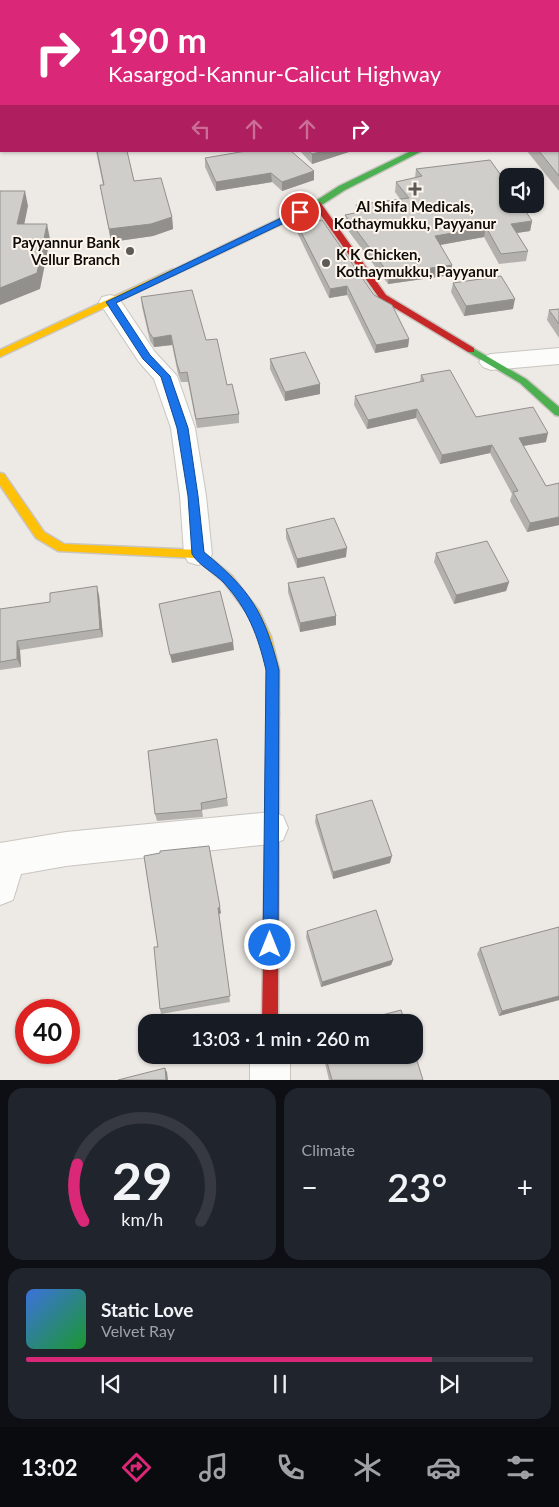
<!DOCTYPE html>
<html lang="en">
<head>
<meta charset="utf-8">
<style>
  :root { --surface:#171b24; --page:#20242c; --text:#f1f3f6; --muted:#9ea1a6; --line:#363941; --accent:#db2777 }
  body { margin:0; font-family:Lato,sans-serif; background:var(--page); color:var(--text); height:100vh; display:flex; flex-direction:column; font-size:19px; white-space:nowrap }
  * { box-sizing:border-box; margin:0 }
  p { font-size:16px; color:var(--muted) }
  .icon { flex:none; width:28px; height:28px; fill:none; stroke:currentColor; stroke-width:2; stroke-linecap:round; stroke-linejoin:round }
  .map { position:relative; height:1080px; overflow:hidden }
  .drawer { display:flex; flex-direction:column; gap:8px; padding:8px; background:#0d0f14; flex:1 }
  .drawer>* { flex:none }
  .hud { position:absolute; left:0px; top:0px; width:560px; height:152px; box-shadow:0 1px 4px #0004; background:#db2777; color:#fff; overflow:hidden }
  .tools { position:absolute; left:499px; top:168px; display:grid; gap:10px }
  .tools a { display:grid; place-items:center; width:45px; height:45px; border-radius:10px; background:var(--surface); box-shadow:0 1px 4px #0004; font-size:25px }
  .speed { position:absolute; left:15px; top:999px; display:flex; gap:10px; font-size:25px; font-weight:700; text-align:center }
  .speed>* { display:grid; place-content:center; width:65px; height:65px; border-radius:50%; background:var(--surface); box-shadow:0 1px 4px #0004; line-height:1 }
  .speed .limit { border:8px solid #d22; background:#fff; color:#111 }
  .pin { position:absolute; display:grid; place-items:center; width:42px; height:42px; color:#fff; margin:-21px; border:2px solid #fff; border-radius:50%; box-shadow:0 1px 5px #0007 }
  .me { position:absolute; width:55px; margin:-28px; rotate:0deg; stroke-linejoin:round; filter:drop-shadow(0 0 4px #0008) }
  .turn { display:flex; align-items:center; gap:18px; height:105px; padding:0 25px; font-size:22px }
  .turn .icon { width:65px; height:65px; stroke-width:2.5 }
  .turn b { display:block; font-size:35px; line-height:42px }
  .lanes { display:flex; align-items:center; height:48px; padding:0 25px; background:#0003; justify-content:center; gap:25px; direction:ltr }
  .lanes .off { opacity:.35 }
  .big { font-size:38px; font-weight:600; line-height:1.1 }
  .drawer .widget { flex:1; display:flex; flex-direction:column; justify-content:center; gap:8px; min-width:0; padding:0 18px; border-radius:15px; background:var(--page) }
  .drawer .dial { align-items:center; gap:0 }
  .dial svg { height:130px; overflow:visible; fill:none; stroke:var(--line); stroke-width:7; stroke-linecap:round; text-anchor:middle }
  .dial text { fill:var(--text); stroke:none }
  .song { display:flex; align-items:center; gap:15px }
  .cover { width:60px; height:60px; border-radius:8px; background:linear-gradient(135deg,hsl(220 70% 55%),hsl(130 70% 35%)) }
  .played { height:5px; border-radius:2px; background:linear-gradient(90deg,var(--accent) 80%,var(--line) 80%) }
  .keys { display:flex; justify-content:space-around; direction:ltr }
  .heat { display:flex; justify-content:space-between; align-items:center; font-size:28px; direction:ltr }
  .drawer .tiles { flex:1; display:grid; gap:8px; grid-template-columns:1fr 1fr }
  .widget:last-child { grid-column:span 2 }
  .trip { position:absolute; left:138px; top:1014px; width:285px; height:50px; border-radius:15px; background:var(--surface); box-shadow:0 1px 4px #0004; font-weight:600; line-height:50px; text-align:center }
  .tab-bar { display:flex; height:80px; justify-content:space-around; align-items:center; background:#090b0e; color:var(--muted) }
  .tab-bar .icon { width:35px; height:35px }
  .tab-bar .selected { color:var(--accent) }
  .tab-bar b { font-size:22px; color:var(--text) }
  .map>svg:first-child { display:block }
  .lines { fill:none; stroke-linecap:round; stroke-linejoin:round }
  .street-casing { stroke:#c9c5c1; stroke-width:2 }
  .fast-casing { stroke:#c9c5c1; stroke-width:3 }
  .slow-casing { stroke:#c9c5c1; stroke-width:3 }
  .jam-casing { stroke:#c9c5c1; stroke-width:3 }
  .street { fill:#fcfcfb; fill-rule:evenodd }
  .fast { fill:#4caf50; fill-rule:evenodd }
  .slow { fill:#ffc107; fill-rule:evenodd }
  .jam { fill:#c62828; fill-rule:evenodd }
  .wall { fill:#b3b1ae }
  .shaded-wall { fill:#92908d }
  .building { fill:#d0ceca; stroke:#92908d }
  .route { fill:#1a73e8; stroke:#114b97 }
  .poi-dot { fill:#5d5956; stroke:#fef6ed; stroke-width:2 }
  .labels { text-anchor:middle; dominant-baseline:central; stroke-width:4; stroke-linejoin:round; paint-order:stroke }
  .far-poi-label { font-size:15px; font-weight:bold; fill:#0f0c09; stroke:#fef6ed }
</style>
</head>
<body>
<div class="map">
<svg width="559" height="1080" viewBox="0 0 559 1080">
  <rect width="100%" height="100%" fill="#ede9e4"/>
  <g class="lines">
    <g class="street-casing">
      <path id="street" d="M 110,295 L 118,297 L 155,352 L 177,376 L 195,428 L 206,496 L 212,554 L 208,562 L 198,565 L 188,562 L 184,554 L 180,496 L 171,428 L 154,379 L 139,362 L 99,302 L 102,297 Z
        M 559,348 L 559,364 L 491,370 L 483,367 L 479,362 L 483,357 L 491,354 Z
        M 271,812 L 283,816 L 288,828 L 283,840 L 271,844 L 66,866 L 21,874 L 13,900 L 0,905 L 0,843 L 66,832 Z
        M 250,1055 L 290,1055 L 290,1080 L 250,1080 Z"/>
    </g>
    <g class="fast-casing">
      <path id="fast" d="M 411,151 L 422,151 L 345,190 L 320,206 L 176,274 L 173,275 L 169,272 L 314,202 L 339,186 Z
        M 471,347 L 526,379 L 559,407 L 559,416 L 555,415 L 520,383 L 468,352 L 468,348 Z"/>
    </g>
    <g class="slow-casing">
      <path id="slow" d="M 62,0 L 68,0 L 69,1 L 63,1 Z
        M 173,269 L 177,272 L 176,274 L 0,357 L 0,350 Z
        M 0,473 L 4,474 L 44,532 L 64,544 L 198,550 L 202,551 L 232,576 L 259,611 L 271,637 L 279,669 L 279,714 L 278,718 L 273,720 L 268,718 L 267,714 L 267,669 L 259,637 L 248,614 L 224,582 L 195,558 L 58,551 L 36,538 L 0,485 Z"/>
    </g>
    <g class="jam-casing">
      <path id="jam" d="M 314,202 L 320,202 L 386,295 L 474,348 L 474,352 L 468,352 L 380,299 L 313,204 Z
        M 273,708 L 278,710 L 279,714 L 278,1022 L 262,1022 L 267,714 L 268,710 Z"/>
    </g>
    <use href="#street" class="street"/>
    <use href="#fast" class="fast"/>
    <use href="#slow" class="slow"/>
    <use href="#jam" class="jam"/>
  </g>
  <path class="wall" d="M 187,0 L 214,0 L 214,1 L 187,1 Z
    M 559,139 L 559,191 L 527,151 L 559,151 Z
    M 96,151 L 127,151 L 134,181 L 172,217 L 173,229 L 153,236 L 111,242 L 100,185 L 103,185 Z
    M 300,151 L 352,151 L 312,164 Z
    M 205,158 L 314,171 L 314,180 L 282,191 L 272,182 L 216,191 L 205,167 Z
    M 416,169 L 532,221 L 530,231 L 517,233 L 528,251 L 526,261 L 499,264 L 484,237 L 440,245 L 452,265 L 451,275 L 388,284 L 344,225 L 345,215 L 355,213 L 356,205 L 400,199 L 395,192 L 396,182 L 415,178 Z
    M 297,224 L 374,295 L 409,339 L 408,347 L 375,353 L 347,295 L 329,298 L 297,232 Z
    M 453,283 L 513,309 L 464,316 L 451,292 Z
    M 141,297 L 206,340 L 227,385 L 239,414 L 239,423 L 197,428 L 188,382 L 181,382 L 178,374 L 172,345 L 154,347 L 150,341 L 142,307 Z
    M 559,309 L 559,338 L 547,320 L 549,310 Z
    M 270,359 L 320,394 L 285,401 L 270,369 Z
    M 421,375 L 476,417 L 546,442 L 523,446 L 546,486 L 559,483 L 559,525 L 527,532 L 510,501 L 512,494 L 490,453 L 440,464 L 416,418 L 367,429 L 354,405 L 355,396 L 420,382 Z
    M 286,529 L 346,557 L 297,568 L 286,538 Z
    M 436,553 L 509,582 L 506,591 L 454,604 L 434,562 Z
    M 288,583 L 336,616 L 336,625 L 300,632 L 288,592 Z
    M 99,595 L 103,637 L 20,650 L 21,667 L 0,670 L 0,609 Z
    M 148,751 L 227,798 L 228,806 L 202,810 L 203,817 L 157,821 L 155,814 Z
    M 316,815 L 390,863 L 333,879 L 315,822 Z
    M 144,856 L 221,913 L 219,914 L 230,1002 L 161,1014 L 160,1009 L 158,947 Z
    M 559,927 L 559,1000 L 499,1016 L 477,954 L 480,948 Z
    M 307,931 L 393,960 L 391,965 L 321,987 L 306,937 Z
    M 323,1055 L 414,1055 L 423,1080 L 329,1080 Z"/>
  <path class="shaded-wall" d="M 0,81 L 1,81 L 1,90 L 0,91 Z
    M 323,151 L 352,151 L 312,164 L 312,154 Z
    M 314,171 L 314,180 L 282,191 L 282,182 Z
    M 271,173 L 272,182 L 216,191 L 216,182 Z
    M 25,191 L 28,206 L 21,240 L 17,224 Z
    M 172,217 L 173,229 L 153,236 L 111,242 L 109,229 Z
    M 532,221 L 530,231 L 509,234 L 511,224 Z
    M 47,224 L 50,239 L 40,289 L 0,305 L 0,288 Z
    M 486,227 L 484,237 L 434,246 L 435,236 Z
    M 452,265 L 451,275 L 388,284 L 389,274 Z
    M 347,286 L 347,295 L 329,298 L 330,289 Z
    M 515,299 L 513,309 L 464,316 L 466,306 Z
    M 171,335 L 172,345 L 154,347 L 153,338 Z
    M 409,339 L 408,347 L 375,353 L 376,345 Z
    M 320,384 L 320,394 L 285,401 L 285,392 Z
    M 417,409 L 416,418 L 367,429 L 368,420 Z
    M 548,433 L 546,442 L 517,447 L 519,438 Z
    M 492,445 L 490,453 L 440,464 L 442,455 Z
    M 559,517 L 559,525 L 527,532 L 530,523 Z
    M 347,548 L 346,557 L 297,568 L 297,559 Z
    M 509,582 L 506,591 L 454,604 L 456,595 Z
    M 97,586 L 99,595 L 103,637 L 100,629 Z
    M 336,616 L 336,625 L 300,632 L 300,623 Z
    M 17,641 L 20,650 L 21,667 L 17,659 Z
    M 233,642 L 234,650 L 172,663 L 170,655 Z
    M 392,856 L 390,863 L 333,879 L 333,872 Z
    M 220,907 L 221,913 L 219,914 L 230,1002 L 218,908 Z
    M 393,960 L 391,965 L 321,987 L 322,982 Z
    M 559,996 L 559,1000 L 499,1016 L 502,1011 Z
    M 165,1068 L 167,1072 L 168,1080 L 166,1080 Z"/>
  <path class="building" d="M 89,0 L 138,0 L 139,1 L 91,1 Z
    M 277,0 L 306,0 L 307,1 L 278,1 Z
    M 340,0 L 455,0 L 444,1 L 341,1 Z
    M 0,17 L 1,17 L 1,81 L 0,81 Z
    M 559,139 L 559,176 L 539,151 L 559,151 Z
    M 97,151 L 127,151 L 134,181 L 161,178 L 172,217 L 151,224 L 109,229 L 100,185 L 104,185 Z
    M 246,151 L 291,151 L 314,171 L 282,182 L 271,173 L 216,182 L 205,158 Z
    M 309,151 L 323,151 L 312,154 Z
    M 490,160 L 508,185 L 508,204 L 521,204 L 532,221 L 511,224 L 528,251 L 501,254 L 486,227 L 435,236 L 452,265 L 389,274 L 345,215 L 360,212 L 356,205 L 409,198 L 396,182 L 422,176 L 416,169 Z
    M 0,191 L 25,191 L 17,224 L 47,224 L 37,273 L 0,288 Z
    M 322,220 L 374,295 L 392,305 L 409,339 L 376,345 L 347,286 L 330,289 L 297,224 Z
    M 501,276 L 515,299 L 466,306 L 453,283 Z
    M 192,290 L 206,340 L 217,339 L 227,385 L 232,384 L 239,414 L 196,419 L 187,372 L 180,373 L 177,364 L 171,335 L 153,338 L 149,332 L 141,297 Z
    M 559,309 L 559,324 L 549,310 Z
    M 305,352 L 320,384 L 285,392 L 270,359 Z
    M 450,370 L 476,417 L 533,407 L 548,433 L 519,438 L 546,486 L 559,483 L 559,517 L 530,523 L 513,492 L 518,491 L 492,445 L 442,455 L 417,409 L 368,420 L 355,396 L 424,381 L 421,375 Z
    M 334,518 L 347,548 L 297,559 L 286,529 Z
    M 487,541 L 509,582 L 456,595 L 436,553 Z
    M 324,577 L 336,616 L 300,623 L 288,583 Z
    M 97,586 L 100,629 L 17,641 L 17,659 L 0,662 L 0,609 L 50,602 L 50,593 Z
    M 220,591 L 233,642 L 170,655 L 159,604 Z
    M 217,739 L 227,798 L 201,803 L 202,810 L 155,814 L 148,751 Z
    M 372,800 L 392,856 L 333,872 L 316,815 Z
    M 209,846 L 220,907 L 218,908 L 230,996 L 160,1009 L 154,947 L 158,947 L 144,856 L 160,853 L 160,851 Z
    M 376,910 L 393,960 L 322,982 L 307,931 Z
    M 559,927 L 559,996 L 502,1011 L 480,948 Z
    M 401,1010 L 405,1022 L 356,1022 Z
    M 414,1051 L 423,1080 L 332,1080 L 325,1055 L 414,1055 Z
    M 165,1068 L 166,1080 L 118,1080 Z"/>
  <path class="route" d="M 300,209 L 303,210 L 303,214 L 116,303 L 150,355 L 170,376 L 188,428 L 198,496 L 204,552 C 250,590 264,611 279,670 L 278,945 L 276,950 L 270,952 L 265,950 L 263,945 L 266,670 C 258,636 248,609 224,583 C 215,573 199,566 192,554 L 188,496 L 177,428 L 161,377 L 143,359 L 106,302 Z"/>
  <g class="poi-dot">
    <path d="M412.5 181.5h5v5h5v5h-5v5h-5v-5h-5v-5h5z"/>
    <circle cx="130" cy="251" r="5"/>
    <circle cx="326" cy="263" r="5"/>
  </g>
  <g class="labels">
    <g class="far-poi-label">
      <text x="415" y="206">Al Shifa Medicals,<tspan x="415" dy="17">Kothaymukku, Payyanur</tspan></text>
      <text x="120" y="242" text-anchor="end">Payyannur Bank<tspan x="120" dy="17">Vellur Branch</tspan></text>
      <text x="336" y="254" text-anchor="start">K K Chicken,<tspan x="336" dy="17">Kothaymukku, Payyanur</tspan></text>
    </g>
  </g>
</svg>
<div class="tools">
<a><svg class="icon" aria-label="sound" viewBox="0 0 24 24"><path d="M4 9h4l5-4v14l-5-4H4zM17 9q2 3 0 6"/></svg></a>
</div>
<div class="speed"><div class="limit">40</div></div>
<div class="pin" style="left:300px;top:212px;background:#d93025"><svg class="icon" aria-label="arrive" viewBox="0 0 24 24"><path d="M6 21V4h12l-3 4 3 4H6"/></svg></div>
<svg class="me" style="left:270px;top:945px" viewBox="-20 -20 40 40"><circle r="17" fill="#1a73e8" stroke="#fff" stroke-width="3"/><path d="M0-11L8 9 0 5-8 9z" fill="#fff"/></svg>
<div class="trip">13:03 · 1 min · 260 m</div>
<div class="hud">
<div class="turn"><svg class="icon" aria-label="right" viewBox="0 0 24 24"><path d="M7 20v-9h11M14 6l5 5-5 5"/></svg><div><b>190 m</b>Kasargod-Kannur-Calicut Highway</div></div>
<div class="lanes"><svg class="icon off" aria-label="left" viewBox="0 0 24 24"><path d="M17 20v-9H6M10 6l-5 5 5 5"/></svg><svg class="icon off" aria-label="ahead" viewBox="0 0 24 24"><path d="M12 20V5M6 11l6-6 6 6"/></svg><svg class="icon off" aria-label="ahead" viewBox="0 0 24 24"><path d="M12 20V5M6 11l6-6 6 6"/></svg><svg class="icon" aria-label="right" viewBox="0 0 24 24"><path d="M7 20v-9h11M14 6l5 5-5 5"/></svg></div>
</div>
</div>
<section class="drawer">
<div class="tiles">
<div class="widget dial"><svg viewBox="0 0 100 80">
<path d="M14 69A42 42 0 1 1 86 69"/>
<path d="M14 69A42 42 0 0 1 10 34" stroke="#db2777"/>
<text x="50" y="56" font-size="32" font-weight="700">29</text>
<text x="50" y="72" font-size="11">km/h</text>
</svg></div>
<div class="widget"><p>Climate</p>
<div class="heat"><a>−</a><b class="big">23°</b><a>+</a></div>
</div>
<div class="widget">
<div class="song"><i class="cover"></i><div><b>Static Love</b><p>Velvet Ray</p></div></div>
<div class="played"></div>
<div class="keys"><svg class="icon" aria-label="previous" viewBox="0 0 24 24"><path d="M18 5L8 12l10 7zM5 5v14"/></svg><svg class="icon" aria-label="pause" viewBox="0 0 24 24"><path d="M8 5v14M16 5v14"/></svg><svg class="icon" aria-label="next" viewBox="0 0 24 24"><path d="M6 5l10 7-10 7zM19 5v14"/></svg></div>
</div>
</div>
</section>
<nav class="tab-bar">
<b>13:02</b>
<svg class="icon selected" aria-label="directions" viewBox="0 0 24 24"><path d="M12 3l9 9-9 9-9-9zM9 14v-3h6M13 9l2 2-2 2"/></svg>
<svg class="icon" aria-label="music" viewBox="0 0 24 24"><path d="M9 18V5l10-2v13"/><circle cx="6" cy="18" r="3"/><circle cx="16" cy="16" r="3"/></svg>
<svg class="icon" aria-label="phone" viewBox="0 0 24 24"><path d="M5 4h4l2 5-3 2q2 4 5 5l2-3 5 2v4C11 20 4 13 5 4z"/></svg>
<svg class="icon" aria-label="climate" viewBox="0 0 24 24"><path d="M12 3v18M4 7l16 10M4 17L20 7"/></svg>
<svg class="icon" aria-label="car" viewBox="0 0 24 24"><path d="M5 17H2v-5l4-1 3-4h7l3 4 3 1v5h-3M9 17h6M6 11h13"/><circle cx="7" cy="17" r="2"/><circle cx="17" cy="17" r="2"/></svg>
<svg class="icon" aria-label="filters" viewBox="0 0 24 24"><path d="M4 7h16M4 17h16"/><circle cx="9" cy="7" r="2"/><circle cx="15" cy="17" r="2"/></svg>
</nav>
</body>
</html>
